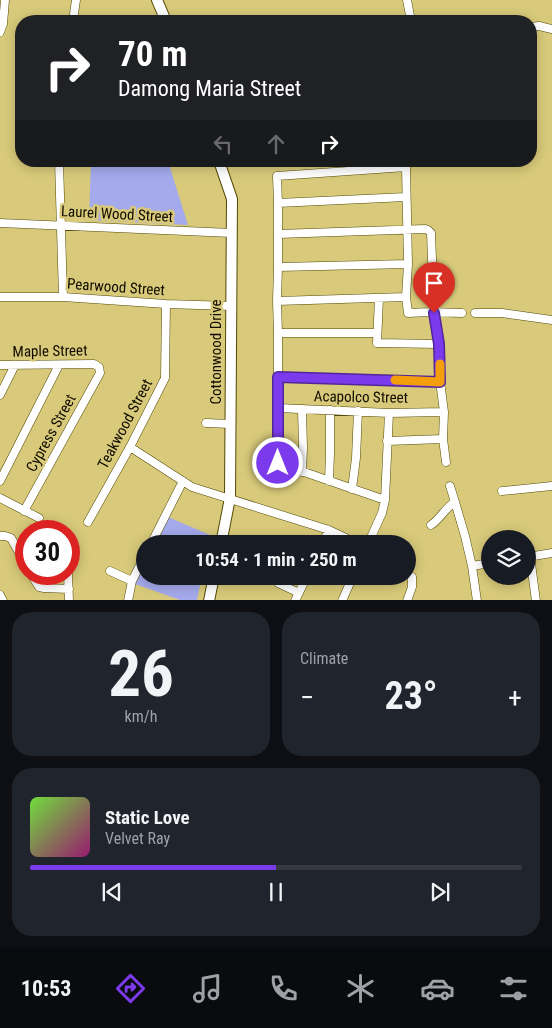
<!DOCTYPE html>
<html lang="en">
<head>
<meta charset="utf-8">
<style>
  :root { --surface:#171b24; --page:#20242c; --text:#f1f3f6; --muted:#9ea1a6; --line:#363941; --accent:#7c3aed }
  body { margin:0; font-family:"Roboto Condensed",sans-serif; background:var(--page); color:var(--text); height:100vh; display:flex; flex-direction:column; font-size:19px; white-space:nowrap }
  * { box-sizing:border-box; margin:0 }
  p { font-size:16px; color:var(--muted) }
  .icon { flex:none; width:28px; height:28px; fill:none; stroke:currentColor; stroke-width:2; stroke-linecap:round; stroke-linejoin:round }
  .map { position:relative; height:600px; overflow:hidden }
  .drawer { display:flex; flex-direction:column; gap:12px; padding:12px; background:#0d0f14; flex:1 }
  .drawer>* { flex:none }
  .guide { position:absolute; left:15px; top:15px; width:522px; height:152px; border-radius:20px; box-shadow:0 2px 12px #0003; background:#202124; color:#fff; overflow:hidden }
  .fabs { position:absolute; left:481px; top:530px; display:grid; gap:10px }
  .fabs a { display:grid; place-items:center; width:55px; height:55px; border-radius:50%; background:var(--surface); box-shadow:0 2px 12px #0003; font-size:25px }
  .speed { position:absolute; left:15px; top:520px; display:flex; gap:10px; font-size:25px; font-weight:700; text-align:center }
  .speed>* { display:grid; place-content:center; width:65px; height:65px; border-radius:50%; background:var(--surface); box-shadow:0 2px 12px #0003; line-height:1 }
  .speed .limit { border:8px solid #d22; background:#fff; color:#111 }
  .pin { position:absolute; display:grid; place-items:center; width:42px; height:42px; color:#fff; margin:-51px -21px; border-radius:50% 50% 50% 0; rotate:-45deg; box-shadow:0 0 5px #0007 }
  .pin .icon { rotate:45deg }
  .me { position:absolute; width:55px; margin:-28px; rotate:0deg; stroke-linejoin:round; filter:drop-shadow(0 0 4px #0008) }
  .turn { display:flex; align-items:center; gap:18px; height:105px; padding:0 20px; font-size:22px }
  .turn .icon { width:65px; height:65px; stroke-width:2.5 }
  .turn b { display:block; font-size:35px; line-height:42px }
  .lanes { display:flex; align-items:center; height:48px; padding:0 20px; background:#0003; justify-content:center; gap:25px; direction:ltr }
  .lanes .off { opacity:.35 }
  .big { font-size:38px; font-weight:700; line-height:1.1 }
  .drawer .widget { flex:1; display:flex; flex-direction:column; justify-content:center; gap:8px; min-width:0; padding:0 18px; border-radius:20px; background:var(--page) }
  .drawer .dial { align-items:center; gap:0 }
  .dial b { font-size:65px; line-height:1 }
  .song { display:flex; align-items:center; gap:15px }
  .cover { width:60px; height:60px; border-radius:8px; background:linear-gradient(135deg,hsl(100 70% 55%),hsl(320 70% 35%)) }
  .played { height:5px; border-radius:2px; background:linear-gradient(90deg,var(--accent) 50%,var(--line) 50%) }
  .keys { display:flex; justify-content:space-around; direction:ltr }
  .heat { display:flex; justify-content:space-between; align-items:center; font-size:28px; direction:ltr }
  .drawer .tiles { flex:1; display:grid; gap:12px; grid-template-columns:1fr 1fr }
  .widget:last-child { grid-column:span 2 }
  .trip { position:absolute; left:136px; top:535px; width:280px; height:50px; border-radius:25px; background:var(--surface); box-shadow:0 2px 12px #0003; font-weight:700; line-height:50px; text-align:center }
  .menu { display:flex; height:80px; justify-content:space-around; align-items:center; background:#090b0e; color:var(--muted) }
  .menu .icon { width:35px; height:35px }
  .menu .active { color:var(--accent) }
  .menu b { font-size:22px; color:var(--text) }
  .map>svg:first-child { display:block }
  .green { fill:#a4aaec }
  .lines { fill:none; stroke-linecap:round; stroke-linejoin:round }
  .minor-casing { stroke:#534904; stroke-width:9 }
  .tertiary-casing { stroke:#534904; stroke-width:12 }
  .minor { stroke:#fff; stroke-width:8 }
  .tertiary { stroke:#fff; stroke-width:10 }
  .route-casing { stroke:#51269a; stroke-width:12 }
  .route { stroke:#7c3aed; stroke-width:9 }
  .slow { stroke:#f59e0b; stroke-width:9 }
  .labels { text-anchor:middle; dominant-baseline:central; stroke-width:5; stroke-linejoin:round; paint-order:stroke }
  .street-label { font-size:15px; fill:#100b00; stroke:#d8ca7a }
</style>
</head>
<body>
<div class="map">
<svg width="552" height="601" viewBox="0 0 552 601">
  <rect width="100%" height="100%" fill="#d8ca7a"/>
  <path class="green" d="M 91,161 L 168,161 L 188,225 L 89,220 Z
    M 168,517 L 210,535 L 208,544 L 155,544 Z
    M 145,564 L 145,576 L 202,576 L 197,600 L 180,600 L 135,584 Z"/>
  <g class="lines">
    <g class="minor-casing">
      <path id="minor" d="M 407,0 L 411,21
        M 73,21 L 76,0
        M 531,27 L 539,26 L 552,29
        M 0,32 L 3,24 L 5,0
        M 59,161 L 63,297
        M 278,203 L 406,197
        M 0,223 L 232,233
        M 278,234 L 425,229 L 428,230 L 431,233 L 434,313 L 439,344 L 440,381 L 444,412 L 443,439 L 446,462
        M 278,267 L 408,264
        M 0,297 L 63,297 L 166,304 L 231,306
        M 379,298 L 377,343 L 439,344
        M 277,301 L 406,297
        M 475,313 L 502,313 L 552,320
        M 278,333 L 377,333
        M 0,365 L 94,364 L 99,367 L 100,373 L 24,511
        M 278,377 L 440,381
        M 0,395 L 15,365
        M 278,408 L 389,413 L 444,412
        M 302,409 L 303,448 L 302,472
        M 206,423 L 231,424
        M 387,441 L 443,439
        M 130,447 L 192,487 L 329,530 L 346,538
        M 0,481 L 59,365
        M 329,481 L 330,453 L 330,410
        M 450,486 L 455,502
        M 352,489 L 356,458 L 358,411
        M 502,491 L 552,486
        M 0,498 L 39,518
        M 385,500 L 278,463 L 278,333 L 277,301 L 278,267 L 278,203 L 277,176 L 406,167 L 408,264 L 406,297 L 408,313 L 430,312 L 462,313
        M 88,522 L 130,447 L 165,378 L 166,304
        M 431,525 C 440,519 445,508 455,502 L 465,536 L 472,566 L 477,601
        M 0,536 L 5,536 L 11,538 L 26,565
        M 151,544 L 183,481
        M 322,544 L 329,530
        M 368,544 L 382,513 L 385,500 L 389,413
        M 530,556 L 536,601
        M 528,557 L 552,553
        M 472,566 L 490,563
        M 110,571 L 132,581
        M 31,574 L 39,587 L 44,588 L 69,589
        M 68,574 L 69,601
        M 278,583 L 299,593
        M 0,595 L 3,601
        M 128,601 L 132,581 L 145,555
        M 295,601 L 307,576
        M 342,601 L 353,576
        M 407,601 L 412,587 L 412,577"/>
    </g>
    <g class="tertiary-casing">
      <path id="tertiary" d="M 157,0 L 166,21
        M 219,161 L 232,199 L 230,498 L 221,544
        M 209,601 L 214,576"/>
    </g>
    <use href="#minor" class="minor"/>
    <use href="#tertiary" class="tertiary"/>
  </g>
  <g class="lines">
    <g class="route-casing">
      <path id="route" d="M 278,463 L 278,377 L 440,382 L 439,344 L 434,313"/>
    </g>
    <use href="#route" class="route"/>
    <path class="slow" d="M 395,380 L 440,382 L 440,364"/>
  </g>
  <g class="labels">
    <g class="street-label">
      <text transform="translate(117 214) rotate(3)">Laurel Wood Street</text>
      <text transform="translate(116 287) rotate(4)">Pearwood Street</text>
      <text transform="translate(50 351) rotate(-1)">Maple Street</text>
      <text transform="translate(216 352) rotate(-90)">Cottonwood Drive</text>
      <text transform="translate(361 397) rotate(1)">Acapolco Street</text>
      <text transform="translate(125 424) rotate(-62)">Teakwood Street</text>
      <text transform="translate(51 433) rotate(-61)">Cypress Street</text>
    </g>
  </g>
</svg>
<div class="fabs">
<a><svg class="icon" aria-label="layers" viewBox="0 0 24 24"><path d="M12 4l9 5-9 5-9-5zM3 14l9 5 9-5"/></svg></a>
</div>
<div class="speed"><div class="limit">30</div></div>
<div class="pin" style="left:434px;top:313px;background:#d93025"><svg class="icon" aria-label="arrive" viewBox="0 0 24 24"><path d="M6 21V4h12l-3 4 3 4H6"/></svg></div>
<svg class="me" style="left:278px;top:463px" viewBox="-20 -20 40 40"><circle r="17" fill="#7c3aed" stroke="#fff" stroke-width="3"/><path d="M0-11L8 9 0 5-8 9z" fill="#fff"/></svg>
<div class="trip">10:54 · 1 min · 250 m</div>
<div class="guide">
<div class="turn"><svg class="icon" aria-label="right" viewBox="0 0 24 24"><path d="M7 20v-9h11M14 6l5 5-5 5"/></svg><div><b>70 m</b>Damong Maria Street</div></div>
<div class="lanes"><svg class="icon off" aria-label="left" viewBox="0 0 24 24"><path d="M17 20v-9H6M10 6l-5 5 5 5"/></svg><svg class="icon off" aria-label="ahead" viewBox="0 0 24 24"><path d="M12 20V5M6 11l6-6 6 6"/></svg><svg class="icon" aria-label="right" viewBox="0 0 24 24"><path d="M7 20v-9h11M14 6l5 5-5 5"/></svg></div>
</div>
</div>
<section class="drawer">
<div class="tiles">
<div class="widget dial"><b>26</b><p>km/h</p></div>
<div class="widget"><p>Climate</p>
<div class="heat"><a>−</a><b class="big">23°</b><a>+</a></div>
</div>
<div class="widget">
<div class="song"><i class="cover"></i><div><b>Static Love</b><p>Velvet Ray</p></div></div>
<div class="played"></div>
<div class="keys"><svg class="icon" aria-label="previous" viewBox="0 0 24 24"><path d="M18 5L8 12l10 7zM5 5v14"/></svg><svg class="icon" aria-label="pause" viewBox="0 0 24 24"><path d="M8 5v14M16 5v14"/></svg><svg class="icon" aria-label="next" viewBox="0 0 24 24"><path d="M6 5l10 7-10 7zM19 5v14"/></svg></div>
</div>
</div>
</section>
<nav class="menu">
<b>10:53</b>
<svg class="icon active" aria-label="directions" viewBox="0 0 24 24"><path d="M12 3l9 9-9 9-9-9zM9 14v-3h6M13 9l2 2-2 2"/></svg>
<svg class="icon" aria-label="music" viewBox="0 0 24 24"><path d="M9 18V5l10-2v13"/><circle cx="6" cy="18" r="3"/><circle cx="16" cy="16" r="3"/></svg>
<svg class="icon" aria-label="phone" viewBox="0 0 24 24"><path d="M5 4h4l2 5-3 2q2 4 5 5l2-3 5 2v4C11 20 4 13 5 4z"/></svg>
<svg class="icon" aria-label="climate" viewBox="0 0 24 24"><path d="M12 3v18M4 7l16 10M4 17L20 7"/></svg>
<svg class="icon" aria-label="car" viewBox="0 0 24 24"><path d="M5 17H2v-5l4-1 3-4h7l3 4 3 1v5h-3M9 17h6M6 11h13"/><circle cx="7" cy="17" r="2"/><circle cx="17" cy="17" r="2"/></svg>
<svg class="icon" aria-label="filters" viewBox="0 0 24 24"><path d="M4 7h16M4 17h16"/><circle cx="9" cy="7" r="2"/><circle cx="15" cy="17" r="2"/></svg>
</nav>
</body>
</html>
